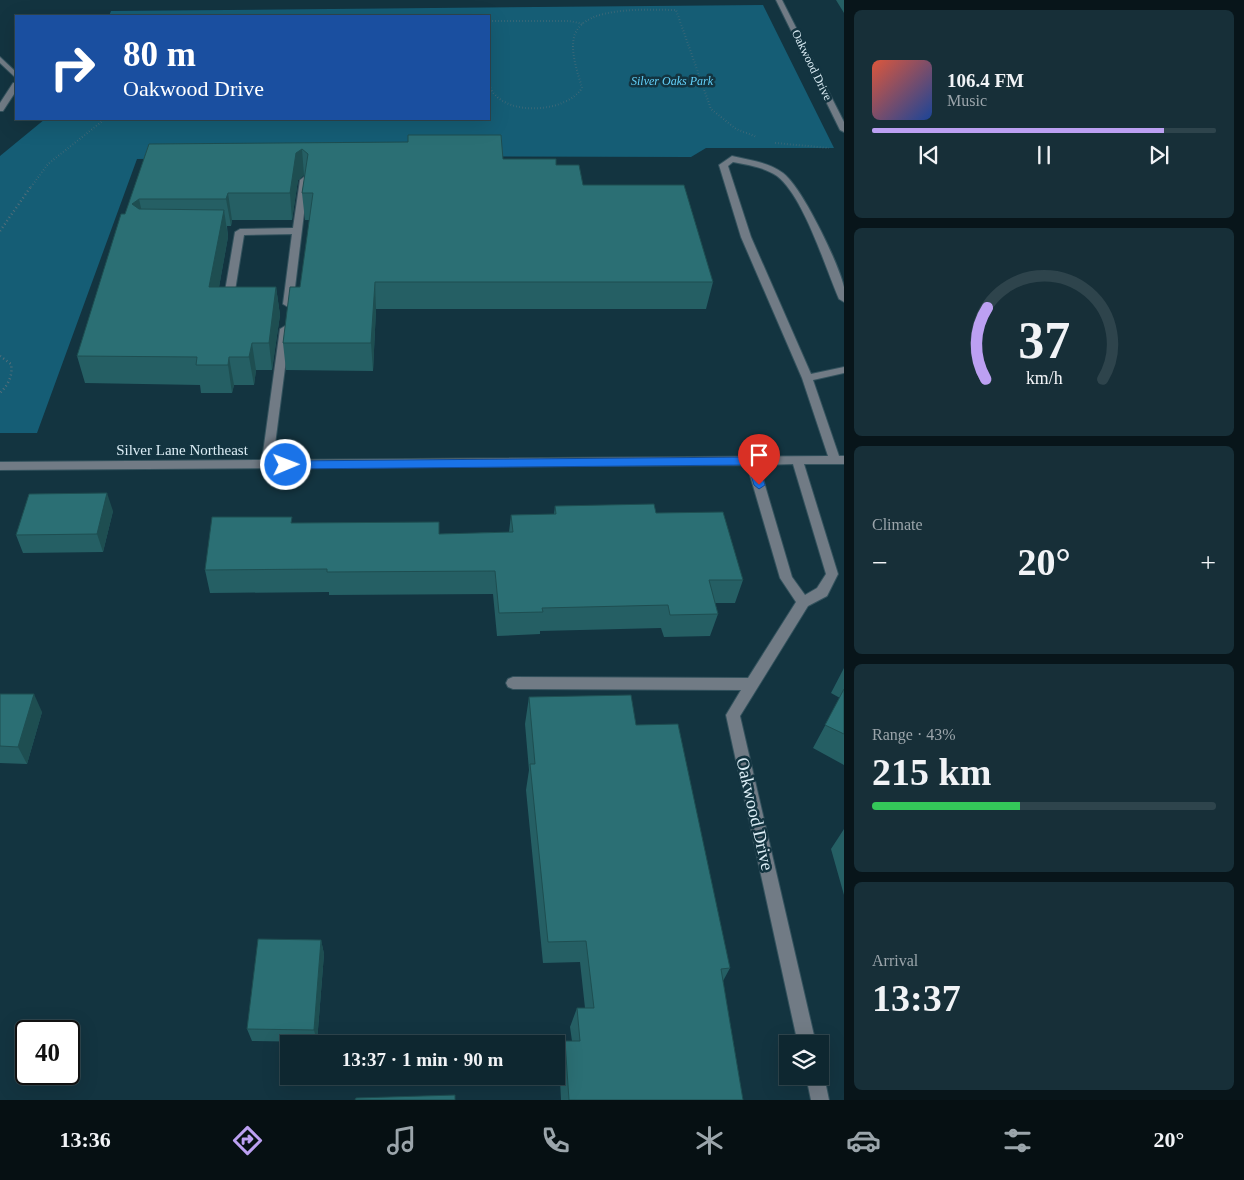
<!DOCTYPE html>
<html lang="en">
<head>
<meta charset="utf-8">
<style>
  :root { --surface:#0e2730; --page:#172f38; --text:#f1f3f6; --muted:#9ba5ab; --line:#2e444c; --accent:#bca0f2 }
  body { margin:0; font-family:Georgia,serif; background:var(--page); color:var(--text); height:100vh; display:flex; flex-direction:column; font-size:19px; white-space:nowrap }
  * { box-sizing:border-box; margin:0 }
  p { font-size:16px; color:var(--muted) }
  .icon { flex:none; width:28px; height:28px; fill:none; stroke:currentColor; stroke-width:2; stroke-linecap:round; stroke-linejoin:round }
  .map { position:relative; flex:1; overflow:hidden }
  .panel { display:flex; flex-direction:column; gap:10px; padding:10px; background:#08151a; width:400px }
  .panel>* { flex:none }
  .top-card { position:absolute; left:15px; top:15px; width:475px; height:105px; border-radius:0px; box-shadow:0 5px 20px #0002,0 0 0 1px var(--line); background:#1a4fa0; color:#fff; overflow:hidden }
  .controls { position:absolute; left:779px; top:1035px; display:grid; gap:10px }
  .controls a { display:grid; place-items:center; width:50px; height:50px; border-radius:0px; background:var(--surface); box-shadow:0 5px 20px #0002,0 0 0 1px var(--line); font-size:25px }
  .speed { position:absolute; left:15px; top:1020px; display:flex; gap:10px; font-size:25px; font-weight:700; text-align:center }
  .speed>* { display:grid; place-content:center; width:65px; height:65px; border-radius:50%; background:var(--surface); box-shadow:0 5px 20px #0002,0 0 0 1px var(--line); line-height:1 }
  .speed .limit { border:2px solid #111; border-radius:8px; background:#fff; color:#111 }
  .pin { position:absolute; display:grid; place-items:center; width:42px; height:42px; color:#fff; margin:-51px -21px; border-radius:50% 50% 50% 0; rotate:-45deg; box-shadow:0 0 5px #0007 }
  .pin .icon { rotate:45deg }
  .me { position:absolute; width:55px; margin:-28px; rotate:89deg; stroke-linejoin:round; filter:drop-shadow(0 0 4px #0008) }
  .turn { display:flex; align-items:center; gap:18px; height:105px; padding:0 25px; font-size:22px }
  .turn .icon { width:65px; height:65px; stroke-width:2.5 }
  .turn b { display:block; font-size:35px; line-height:42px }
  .big { font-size:38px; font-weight:700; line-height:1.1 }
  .panel .card { flex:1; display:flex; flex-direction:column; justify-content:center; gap:8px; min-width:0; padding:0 18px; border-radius:8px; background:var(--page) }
  .panel .dial { align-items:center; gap:0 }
  .dial svg { height:130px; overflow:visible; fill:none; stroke:var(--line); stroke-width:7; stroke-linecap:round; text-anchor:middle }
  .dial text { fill:var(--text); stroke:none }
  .song { display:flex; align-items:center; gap:15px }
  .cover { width:60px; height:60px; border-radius:8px; background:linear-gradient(135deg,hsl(10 70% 55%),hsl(220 70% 35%)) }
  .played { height:5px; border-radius:2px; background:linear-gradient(90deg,var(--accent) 85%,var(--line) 85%) }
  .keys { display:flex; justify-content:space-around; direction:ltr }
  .heat { display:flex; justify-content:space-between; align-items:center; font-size:28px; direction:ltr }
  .charge { height:8px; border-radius:4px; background:linear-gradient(90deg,#34c759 43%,var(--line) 0) }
  .trip { position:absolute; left:280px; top:1035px; width:285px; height:50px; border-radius:0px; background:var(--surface); box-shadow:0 5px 20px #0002,0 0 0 1px var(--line); font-weight:700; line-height:50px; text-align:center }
  .tab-bar { display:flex; height:80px; justify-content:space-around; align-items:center; background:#061013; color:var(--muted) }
  .tab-bar .icon { width:35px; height:35px }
  .tab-bar .active { color:var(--accent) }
  .tab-bar b { font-size:22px; color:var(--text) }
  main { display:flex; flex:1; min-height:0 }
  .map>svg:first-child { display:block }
  .green { fill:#155d75 }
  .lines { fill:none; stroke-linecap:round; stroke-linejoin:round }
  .minor-casing { stroke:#33525d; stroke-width:2 }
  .path-far1 { stroke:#526e79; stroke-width:2; stroke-dasharray:0.5 2.5; stroke-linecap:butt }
  .path { stroke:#526e79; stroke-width:2.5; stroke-dasharray:1 3; stroke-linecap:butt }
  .minor { fill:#717b85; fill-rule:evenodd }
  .wall { fill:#255f64 }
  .shaded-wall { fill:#1e4e51 }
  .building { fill:#2b6f74; stroke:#1e4e51 }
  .route { fill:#1a73e8; stroke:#114b97 }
  .labels { text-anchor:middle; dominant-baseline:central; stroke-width:5; stroke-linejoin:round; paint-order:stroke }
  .far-street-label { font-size:12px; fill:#dbedf5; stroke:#133440 }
  .far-park-label { font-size:12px; font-style:italic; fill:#63d0f9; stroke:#133440 }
  .street-label { font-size:15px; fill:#dbedf5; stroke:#133440 }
  .near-street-label { font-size:18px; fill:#dbedf5; stroke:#133440 }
</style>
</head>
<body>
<main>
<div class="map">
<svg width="844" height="1100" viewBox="0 0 844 1100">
  <rect width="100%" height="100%" fill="#133440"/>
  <path class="green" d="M 763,5 L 834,148 L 706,148 L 691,157 L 394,156 L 137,159 L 37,433 L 0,433 L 0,156 L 45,119 L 489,119 L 489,16 L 109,16 L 111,11 Z"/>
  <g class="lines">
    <g class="minor-casing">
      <path id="minor" d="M 776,0 L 782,0 L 844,122 L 844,132 L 840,130 Z
        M 0,57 L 16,72 L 16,78 L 0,63 Z
        M 13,83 L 16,83 L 16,91 L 3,111 L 0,111 L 0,103 Z
        M 732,156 C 749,160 768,162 783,173 C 802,187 838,262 844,287 C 844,291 844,297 844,302 L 839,299 C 825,267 804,197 777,176 C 764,167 748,165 733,162 L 728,166 L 751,237 L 811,374 L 844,367 L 844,373 L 813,380 L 839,456 L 844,456 L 844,464 L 804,464 L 838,574 L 827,596 L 808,606 L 740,716 L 816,1044 L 798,1044 L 726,715 L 741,690 L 513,689 L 508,687 L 506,683 L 508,679 L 513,677 L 748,678 L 796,602 L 780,578 L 747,465 L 0,470 L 0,462 L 262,460 L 280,329 L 285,326 L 290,329 L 273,460 L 828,456 L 802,378 L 741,237 L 719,165 ZM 793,464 L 826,574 L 817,588 L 805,595 L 792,577 L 759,465 Z
        M 304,177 L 308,180 L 293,304 L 288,307 L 283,304 L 292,234 L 244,235 L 233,303 L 228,306 L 224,305 L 223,303 L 235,232 L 240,229 L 293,228 L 300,180 Z
        M 820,1069 L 824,1076 L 829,1100 L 811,1100 L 806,1076 L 820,1076 Z"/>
    </g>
    <path class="path-far1" d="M 489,21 L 569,21 L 584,24
      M 489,52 C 489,63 486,81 492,91 C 509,117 567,112 582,88 C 578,73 569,50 575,34 C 586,5 650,10 676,10 L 711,109 L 736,129 L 757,137
      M 775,143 L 829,148
      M 31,187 L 48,164 L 105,119"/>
    <path class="path" d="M 0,231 L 32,185
      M 0,356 L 11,364 C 13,376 8,385 0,393"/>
    <use href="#minor" class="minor"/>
  </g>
  <path class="wall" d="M 836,0 L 844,0 L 844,13 Z
    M 408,142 L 503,159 L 556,165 L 713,282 L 706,309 L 376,309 L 373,371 L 286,370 L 283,343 L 300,287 L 310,220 L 305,220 L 302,193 L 305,176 L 304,175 L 298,180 L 292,220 L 232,220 L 231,226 L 227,226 L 228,237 L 219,287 L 276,287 L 280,315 L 272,370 L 256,370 L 254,385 L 234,385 L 232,393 L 201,393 L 200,385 L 85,383 L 77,356 L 149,144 Z
    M 555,506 L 656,513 L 743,580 L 735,603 L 715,603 L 718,614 L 710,636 L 664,637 L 661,628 L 540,631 L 540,634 L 497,636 L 493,594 L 329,595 L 329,592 L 210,593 L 205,570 L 293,523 L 439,534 L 509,532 L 511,515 L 554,514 Z
    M 113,511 L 103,552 L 23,553 L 16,535 Z
    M 844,668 L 844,765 L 813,748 L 840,698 L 831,693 Z
    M 0,694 L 42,712 L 27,764 L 0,763 Z
    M 529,697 L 636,725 L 730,968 L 723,981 L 743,1100 L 561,1100 L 559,1060 L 565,1041 L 572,1041 L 570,1027 L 577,1008 L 585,1008 L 580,962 L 543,963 L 526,790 L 529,770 L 525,724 Z
    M 844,829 L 844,895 L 831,849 Z
    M 321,940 L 324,954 L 317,1042 L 252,1041 L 247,1029 Z"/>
  <path class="shaded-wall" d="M 302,149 L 304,175 L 298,180 L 292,220 L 290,193 L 296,153 Z
    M 228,193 L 232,220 L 231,226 L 226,199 Z
    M 139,199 L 145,226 L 132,204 Z
    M 224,210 L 228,237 L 214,315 L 209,287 Z
    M 375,282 L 376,309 L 373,371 L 371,343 Z
    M 276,287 L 280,315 L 272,370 L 269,343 Z
    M 252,343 L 256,370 L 254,385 L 249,357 Z
    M 229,357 L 234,385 L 232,393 L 228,365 Z
    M 107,493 L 113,511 L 103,552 L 97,534 Z
    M 34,694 L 42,712 L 27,764 L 18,747 Z
    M 321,940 L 324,954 L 317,1042 L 314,1030 Z"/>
  <path class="building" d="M 408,135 L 501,135 L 503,159 L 556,159 L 556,165 L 579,165 L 583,185 L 684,185 L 713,282 L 375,282 L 371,343 L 283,343 L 290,287 L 300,287 L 313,193 L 302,193 L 308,154 L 302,149 L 296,153 L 290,193 L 228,193 L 226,199 L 139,199 L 132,204 L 139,209 L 224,210 L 209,287 L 276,287 L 269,343 L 252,343 L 249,357 L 229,357 L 228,365 L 196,365 L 197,357 L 77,356 L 121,214 L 125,214 L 149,144 L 408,142 Z
    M 107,493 L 97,534 L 16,535 L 29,494 Z
    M 654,504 L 656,513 L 723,512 L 743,580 L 709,580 L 718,614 L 670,615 L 668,605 L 542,608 L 543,612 L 499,613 L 495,571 L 327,572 L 327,569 L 205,570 L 212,517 L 292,517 L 291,523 L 439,522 L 439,534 L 513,532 L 511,515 L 556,514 L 555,506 Z
    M 844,689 L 844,734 L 825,725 Z
    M 0,694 L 34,694 L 18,747 L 0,746 Z
    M 631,695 L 636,725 L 678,724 L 730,968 L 721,969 L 743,1100 L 569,1100 L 565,1041 L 580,1041 L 577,1008 L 594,1008 L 586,941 L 548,942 L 530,764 L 535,764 L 529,697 Z
    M 258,939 L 321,940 L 314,1030 L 247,1029 Z
    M 455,1095 L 455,1100 L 355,1100 L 356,1098 Z"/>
  <path class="route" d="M 752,457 L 757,461 L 765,485 L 759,489 L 754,485 L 748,465 L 286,469 L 281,465 L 286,461 Z"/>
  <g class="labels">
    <g class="far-street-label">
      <text transform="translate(812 65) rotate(64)">Oakwood Drive</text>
    </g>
    <g class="far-park-label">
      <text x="672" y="81">Silver Oaks Park</text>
    </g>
    <g class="street-label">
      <text x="182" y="450">Silver Lane Northeast</text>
    </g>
    <g class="near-street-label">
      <text transform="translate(755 814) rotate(77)">Oakwood Drive</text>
    </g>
  </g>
</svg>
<div class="controls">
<a><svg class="icon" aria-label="layers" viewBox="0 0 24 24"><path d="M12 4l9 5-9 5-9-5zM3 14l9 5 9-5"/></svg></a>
</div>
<div class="speed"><div class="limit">40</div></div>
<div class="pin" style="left:759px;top:485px;background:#d93025"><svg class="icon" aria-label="arrive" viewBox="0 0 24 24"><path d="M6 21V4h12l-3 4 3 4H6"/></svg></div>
<svg class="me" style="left:286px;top:465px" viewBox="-20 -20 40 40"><circle r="17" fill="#1a73e8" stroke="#fff" stroke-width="3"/><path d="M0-11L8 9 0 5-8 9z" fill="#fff"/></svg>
<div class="trip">13:37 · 1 min · 90 m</div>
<div class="top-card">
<div class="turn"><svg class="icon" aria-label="right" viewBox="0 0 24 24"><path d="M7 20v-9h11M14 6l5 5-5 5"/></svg><div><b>80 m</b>Oakwood Drive</div></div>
</div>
</div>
<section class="panel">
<div class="card">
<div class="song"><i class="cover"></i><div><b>106.4 FM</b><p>Music</p></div></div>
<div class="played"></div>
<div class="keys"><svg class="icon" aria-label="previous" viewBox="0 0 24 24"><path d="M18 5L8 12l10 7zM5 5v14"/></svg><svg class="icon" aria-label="pause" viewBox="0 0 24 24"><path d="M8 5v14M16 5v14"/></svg><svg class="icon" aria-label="next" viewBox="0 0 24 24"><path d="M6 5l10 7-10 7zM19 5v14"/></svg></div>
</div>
<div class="card dial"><svg viewBox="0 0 100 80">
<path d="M14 69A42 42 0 1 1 86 69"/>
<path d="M14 69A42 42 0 0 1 15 25" stroke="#bca0f2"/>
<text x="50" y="56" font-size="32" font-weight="700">37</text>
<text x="50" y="72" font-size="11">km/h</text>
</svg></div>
<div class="card"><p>Climate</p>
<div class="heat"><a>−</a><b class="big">20°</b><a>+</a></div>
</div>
<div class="card"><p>Range · 43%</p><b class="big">215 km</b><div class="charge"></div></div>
<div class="card"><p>Arrival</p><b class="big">13:37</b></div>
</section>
</main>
<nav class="tab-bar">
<b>13:36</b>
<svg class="icon active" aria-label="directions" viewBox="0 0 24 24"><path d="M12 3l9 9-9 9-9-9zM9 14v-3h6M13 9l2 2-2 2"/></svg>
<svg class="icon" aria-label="music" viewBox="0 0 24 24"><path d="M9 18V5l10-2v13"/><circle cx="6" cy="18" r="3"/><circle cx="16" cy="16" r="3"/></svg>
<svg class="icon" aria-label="phone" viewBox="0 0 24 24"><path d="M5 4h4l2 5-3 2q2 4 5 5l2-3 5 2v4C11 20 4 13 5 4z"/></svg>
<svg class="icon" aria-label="climate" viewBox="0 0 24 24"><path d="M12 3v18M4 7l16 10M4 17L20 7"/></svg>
<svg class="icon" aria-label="car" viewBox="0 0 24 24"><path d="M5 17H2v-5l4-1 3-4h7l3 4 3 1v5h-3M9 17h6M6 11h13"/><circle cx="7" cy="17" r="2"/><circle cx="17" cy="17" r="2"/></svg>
<svg class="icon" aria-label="filters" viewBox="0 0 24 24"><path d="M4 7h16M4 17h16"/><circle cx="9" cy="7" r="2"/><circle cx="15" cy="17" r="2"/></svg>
<b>20°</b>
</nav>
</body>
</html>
